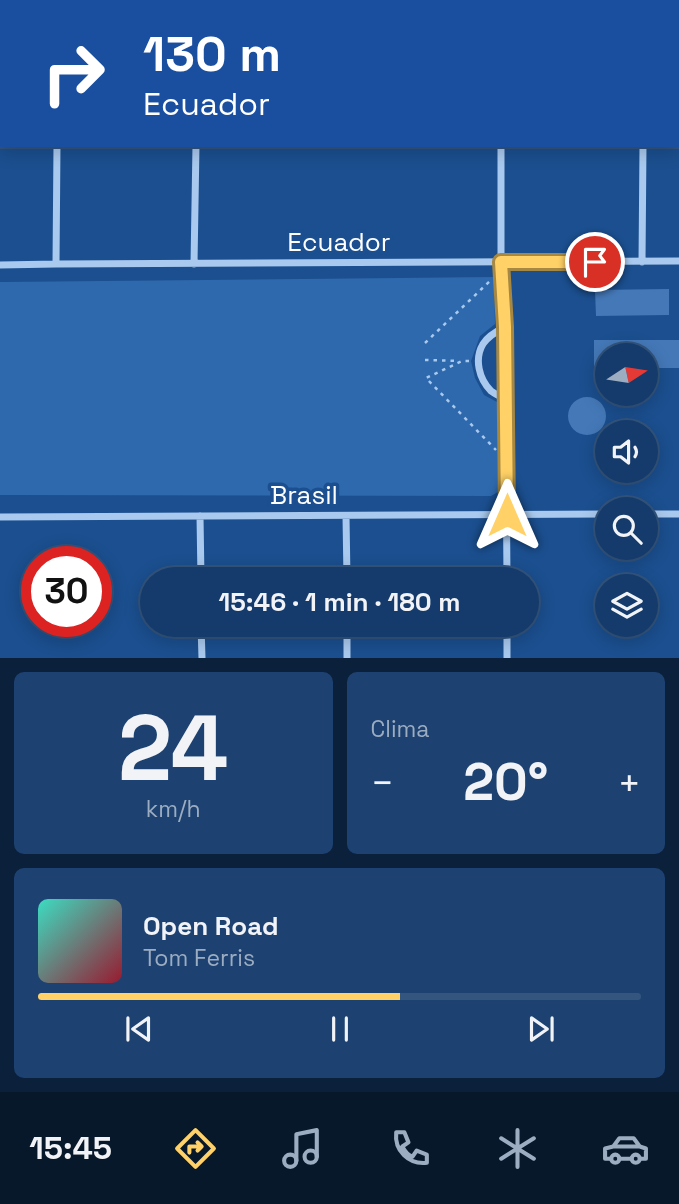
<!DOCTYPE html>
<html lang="es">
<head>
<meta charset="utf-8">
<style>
  :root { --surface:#143b6b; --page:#1d4271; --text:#f1f3f6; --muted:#9dadc1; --line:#33557e; --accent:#ffd166 }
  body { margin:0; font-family:"Space Grotesk",sans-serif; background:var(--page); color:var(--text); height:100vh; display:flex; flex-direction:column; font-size:26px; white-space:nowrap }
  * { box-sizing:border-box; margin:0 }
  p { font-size:23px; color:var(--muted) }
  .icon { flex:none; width:38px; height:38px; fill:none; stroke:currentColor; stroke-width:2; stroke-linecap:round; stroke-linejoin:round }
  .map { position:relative; height:658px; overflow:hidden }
  .drawer { display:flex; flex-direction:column; gap:14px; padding:14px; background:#0b203b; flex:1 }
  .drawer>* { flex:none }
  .banner { position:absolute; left:0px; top:0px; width:679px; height:147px; box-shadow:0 4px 18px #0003,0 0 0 2px var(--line); background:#1a4fa0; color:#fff; overflow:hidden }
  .needle { width:46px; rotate:78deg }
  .fabs { position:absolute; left:595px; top:343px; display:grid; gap:14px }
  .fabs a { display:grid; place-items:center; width:63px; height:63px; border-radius:50%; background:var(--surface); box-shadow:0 4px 18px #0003,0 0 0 2px var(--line); font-size:35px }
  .speed { position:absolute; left:21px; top:546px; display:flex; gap:14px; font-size:35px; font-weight:700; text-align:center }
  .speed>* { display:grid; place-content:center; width:91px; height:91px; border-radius:50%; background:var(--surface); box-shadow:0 4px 18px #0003,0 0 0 2px var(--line); line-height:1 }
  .speed .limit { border:10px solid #d22; background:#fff; color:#111 }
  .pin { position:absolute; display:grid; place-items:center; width:60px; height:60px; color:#fff; margin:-30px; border:4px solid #fff; border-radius:50%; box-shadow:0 2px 7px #0007 }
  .me { position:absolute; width:77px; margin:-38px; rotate:0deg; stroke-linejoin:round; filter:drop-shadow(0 0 5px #0008) }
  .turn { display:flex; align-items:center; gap:24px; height:147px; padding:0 28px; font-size:32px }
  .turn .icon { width:91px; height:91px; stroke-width:2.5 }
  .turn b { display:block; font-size:49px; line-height:60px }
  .big { font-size:52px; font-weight:600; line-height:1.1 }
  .drawer .widget { flex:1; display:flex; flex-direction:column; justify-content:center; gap:10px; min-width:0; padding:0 24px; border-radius:10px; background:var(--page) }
  .drawer .dial { align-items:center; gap:0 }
  .dial b { font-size:91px; line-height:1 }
  .song { display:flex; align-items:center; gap:21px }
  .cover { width:84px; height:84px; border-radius:10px; background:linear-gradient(135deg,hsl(170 70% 55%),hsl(350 70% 35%)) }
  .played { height:7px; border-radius:4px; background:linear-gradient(90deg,var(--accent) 60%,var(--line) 60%) }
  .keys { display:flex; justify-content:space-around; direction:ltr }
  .heat { display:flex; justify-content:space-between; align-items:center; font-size:38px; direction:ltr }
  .drawer .tiles { flex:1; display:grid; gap:14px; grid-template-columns:1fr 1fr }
  .widget:last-child { grid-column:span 2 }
  .trip { position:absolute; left:140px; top:567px; width:399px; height:70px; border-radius:35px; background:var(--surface); box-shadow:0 4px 18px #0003,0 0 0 2px var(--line); font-weight:600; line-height:70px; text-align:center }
  .tabs { display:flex; height:112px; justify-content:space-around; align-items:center; background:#08182b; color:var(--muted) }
  .tabs .icon { width:49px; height:49px }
  .tabs .active { color:var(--accent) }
  .tabs b { font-size:32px; color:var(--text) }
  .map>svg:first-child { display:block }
  .green { fill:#2e69ad }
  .building { fill:#4478b7 }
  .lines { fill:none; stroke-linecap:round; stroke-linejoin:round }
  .path { stroke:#a9c9ee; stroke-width:2.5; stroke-dasharray:3.5 5; stroke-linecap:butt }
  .minor { stroke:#a9c9ee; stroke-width:7 }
  .route-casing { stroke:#a68842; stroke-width:18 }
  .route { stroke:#ffd166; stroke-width:12 }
  .labels { text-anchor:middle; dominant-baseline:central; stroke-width:7; stroke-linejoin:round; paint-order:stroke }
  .street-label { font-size:26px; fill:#fff; stroke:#1b4f8f }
</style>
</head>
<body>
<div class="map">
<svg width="679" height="658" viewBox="0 0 679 658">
  <rect width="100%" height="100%" fill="#1b4f8f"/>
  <path class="green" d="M 494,277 L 495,324 L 480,336 L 471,361 L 475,378 L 484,395 L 497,402 L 498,492 L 491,496 L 0,495 L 0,282 Z"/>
  <path class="building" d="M 669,289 L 669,315 L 596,316 L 595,290 Z
    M 594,340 L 679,340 L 679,368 L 646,368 L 646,355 L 607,355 L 607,368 L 594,368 Z
    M568 416a19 19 0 1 1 38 0a19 19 0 1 1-38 0Z"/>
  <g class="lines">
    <path class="path" d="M 425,343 L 492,279
      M 425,360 L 459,361
      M 469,361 L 462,361 L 426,378 L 496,450"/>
    <path class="minor" d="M 502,0 L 502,2
      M 644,0 L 644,2
      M 197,2 L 197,0
      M 677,12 L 679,12
      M 0,16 L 2,16
      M 501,145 L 501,262 L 505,327 L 507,579
      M 642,262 L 643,145
      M 56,264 L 57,145
      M 194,264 L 196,145
      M 0,265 L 56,264 L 679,261
      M 505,327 C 497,331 488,336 483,344 C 474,359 479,379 491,391 C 495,394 501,397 506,399
      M 646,514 L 679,514
      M 200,516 L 201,579
      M 346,516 L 347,579
      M 0,517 L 607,514
      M 201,625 L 202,658
      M 347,625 L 347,658
      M 507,658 L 507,625"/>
  </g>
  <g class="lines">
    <g class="route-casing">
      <path id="route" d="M 507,515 L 505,327 L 501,262 L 595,262"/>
    </g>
    <use href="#route" class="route"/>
  </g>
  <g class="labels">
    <g class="street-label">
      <text x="339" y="242">Ecuador</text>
      <text x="304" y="495">Brasil</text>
    </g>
  </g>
</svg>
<div class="fabs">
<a><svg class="needle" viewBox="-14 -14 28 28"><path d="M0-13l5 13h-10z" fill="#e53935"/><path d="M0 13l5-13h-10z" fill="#9dadc1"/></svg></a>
<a><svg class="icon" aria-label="sound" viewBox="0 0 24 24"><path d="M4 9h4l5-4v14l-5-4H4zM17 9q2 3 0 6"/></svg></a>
<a><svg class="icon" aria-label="search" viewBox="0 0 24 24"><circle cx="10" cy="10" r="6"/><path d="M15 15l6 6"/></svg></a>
<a><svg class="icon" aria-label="layers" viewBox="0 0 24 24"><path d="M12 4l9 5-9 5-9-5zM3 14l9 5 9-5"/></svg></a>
</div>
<div class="speed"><div class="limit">30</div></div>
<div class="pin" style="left:595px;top:262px;background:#d93025"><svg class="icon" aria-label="arrive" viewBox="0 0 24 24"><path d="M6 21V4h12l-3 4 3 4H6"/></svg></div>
<svg class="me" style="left:507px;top:515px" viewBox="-20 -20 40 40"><path d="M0-17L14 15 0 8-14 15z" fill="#ffd166" stroke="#fff" stroke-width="4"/></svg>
<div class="trip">15:46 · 1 min · 180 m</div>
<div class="banner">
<div class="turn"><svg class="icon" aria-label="right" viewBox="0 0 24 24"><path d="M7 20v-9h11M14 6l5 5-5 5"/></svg><div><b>130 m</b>Ecuador</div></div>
</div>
</div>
<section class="drawer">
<div class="tiles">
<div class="widget dial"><b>24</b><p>km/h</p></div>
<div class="widget"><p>Clima</p>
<div class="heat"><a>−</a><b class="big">20°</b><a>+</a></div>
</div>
<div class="widget">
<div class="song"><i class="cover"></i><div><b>Open Road</b><p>Tom Ferris</p></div></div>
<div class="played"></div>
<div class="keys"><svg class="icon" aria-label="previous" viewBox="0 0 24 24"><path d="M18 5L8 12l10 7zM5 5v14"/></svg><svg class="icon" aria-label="pause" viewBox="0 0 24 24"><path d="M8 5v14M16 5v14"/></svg><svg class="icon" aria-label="next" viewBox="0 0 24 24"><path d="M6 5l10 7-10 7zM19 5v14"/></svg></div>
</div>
</div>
</section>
<nav class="tabs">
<b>15:45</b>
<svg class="icon active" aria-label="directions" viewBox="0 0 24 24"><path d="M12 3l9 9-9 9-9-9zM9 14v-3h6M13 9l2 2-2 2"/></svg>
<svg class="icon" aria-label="music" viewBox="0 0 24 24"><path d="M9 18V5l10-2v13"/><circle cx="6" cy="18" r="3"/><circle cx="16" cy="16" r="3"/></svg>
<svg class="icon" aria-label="phone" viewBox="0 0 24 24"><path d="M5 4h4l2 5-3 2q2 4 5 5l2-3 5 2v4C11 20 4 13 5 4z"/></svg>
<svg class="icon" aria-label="climate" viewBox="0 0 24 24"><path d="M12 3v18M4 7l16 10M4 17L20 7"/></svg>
<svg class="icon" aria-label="car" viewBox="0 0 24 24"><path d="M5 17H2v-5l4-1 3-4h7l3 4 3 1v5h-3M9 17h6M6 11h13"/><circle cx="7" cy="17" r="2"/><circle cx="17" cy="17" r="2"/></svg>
</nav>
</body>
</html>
